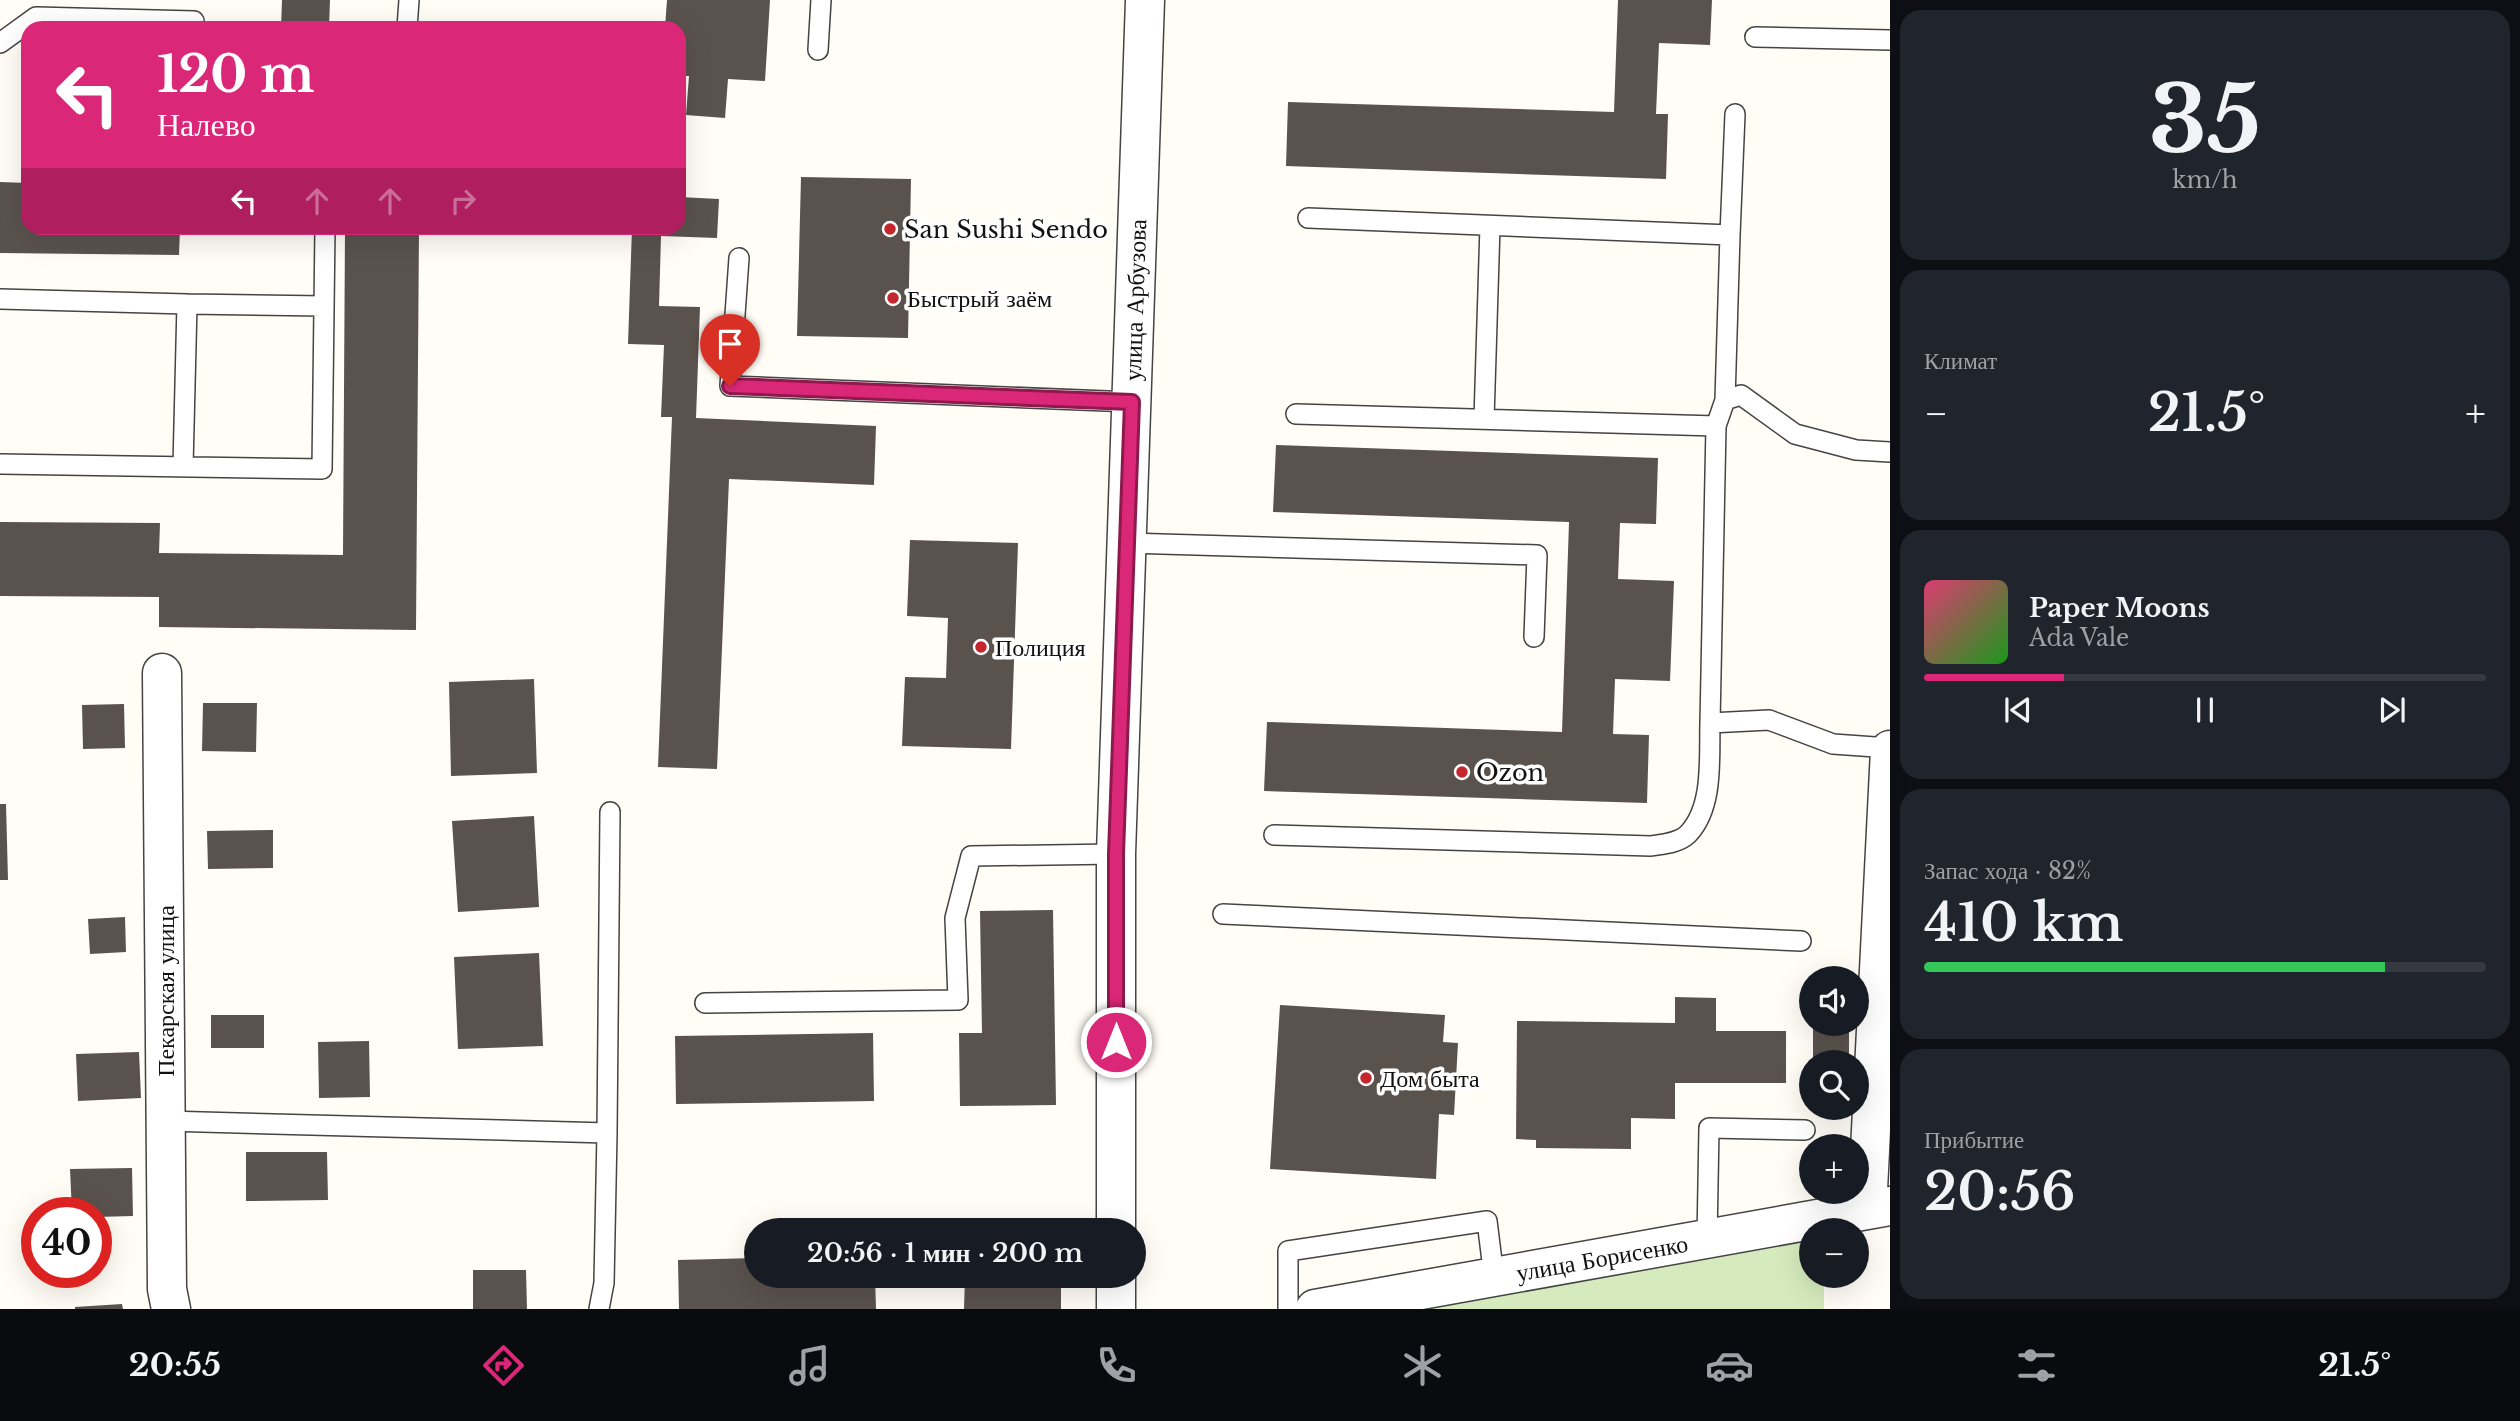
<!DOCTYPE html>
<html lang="ru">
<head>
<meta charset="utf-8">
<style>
  :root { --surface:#171b24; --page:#20242c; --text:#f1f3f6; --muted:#9ea1a6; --line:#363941; --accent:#db2777 }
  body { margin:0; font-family:"Libre Baskerville",serif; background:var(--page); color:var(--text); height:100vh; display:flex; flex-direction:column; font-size:26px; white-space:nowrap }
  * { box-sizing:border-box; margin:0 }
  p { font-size:23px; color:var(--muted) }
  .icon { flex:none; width:38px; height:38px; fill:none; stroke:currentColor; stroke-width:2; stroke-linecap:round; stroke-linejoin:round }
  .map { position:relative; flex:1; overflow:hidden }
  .panel { display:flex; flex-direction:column; gap:10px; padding:10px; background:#0d0f14; width:630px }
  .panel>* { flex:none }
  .hud { position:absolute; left:21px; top:21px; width:665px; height:214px; border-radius:21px; box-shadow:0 7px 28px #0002; background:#db2777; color:#fff; overflow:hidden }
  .tools { position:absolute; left:1799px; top:966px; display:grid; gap:14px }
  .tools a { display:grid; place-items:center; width:70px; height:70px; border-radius:50%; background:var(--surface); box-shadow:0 7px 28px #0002; font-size:35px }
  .speed { position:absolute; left:21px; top:1197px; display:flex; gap:14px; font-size:35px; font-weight:700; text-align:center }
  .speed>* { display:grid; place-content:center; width:91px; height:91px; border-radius:50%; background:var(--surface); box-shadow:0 7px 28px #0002; line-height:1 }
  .speed .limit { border:10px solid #d22; background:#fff; color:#111 }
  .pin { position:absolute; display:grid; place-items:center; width:60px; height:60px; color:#fff; margin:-72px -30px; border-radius:50% 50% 50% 0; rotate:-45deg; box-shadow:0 0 7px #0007 }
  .pin .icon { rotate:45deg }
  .me { position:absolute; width:77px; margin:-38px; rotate:0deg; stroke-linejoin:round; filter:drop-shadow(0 0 5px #0008) }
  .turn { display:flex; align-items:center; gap:24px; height:147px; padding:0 21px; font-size:32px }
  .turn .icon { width:91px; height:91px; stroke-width:2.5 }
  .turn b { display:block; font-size:49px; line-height:60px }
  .lanes { display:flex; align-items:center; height:66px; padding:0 21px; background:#0003; justify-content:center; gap:35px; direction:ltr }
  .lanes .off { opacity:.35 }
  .big { font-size:52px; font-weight:600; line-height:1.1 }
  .panel .widget { flex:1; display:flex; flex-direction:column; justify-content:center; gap:10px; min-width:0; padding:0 24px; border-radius:21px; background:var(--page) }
  .panel .dial { align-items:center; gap:0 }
  .dial b { font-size:91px; line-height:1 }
  .song { display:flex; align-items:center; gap:21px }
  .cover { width:84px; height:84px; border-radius:10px; background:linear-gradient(135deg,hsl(340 70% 55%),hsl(120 70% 35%)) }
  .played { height:7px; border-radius:4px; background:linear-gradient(90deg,var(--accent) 25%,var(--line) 25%) }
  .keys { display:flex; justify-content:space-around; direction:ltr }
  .heat { display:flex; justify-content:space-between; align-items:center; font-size:38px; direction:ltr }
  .charge { height:10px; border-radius:5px; background:linear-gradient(90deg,#34c759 82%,var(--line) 0) }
  .trip { position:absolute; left:744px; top:1218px; width:402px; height:70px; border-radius:35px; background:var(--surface); box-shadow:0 7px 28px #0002; font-weight:600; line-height:70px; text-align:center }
  .tabs { display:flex; height:112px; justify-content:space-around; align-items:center; background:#090b0e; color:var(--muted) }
  .tabs .icon { width:49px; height:49px }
  .tabs .on { color:var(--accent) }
  .tabs b { font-size:32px; color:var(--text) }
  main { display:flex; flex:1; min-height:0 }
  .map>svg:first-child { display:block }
  .green { fill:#d5ebbd }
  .building { fill:#5a524d }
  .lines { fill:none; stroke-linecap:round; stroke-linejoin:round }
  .service-casing { stroke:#444; stroke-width:22 }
  .minor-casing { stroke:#444; stroke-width:41 }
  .tertiary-casing { stroke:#444; stroke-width:41 }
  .service { stroke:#fff; stroke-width:19 }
  .minor { stroke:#fff; stroke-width:38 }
  .tertiary { stroke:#fff; stroke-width:38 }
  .route-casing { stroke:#8e194d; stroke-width:18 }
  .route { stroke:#db2777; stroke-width:12 }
  .poi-dot { fill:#c4262e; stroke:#fff; stroke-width:2.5 }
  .labels { text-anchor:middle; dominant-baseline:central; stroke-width:7; stroke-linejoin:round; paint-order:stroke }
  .poi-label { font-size:24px; fill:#111; stroke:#fff; text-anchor:start }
  .street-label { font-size:24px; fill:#111; stroke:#fff }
</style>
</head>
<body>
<main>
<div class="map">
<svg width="1890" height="1309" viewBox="0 0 1890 1309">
  <rect width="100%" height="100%" fill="#fffdf5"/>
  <path class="green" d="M 1811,1241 L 1811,1276 L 1824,1276 L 1824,1309 L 1424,1309 Z"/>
  <path class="building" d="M 282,0 L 330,0 L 329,28 L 281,28 Z
    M 667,0 L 770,0 L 765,81 L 728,79 L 725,118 L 686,115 L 689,76 L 679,76 L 679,28 L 665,28 Z
    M 1618,0 L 1712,0 L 1710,45 L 1659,43 L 1656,114 L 1668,114 L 1666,179 L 1286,166 L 1288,102 L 1614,112 Z
    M 801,177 L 911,179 L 908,338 L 797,336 Z
    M 0,182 L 28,183 L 28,228 L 180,228 L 179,255 L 0,253 Z
    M 679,197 L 719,199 L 717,238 L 661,236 L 659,306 L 700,307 L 696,418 L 876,426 L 874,485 L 729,479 L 717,769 L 658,767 L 672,417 L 661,417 L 664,345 L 628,344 L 632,228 L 679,228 Z
    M 345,228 L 419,228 L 416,630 L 159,627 L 159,597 L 0,596 L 0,522 L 160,523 L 159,553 L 343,555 Z
    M 1276,445 L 1658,458 L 1656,524 L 1620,523 L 1618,579 L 1674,581 L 1670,681 L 1615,679 L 1613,734 L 1649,735 L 1647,803 L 1264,791 L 1267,722 L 1562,732 L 1569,522 L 1273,512 Z
    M 910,540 L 1018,543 L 1011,749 L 902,746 L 905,677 L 946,678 L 948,618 L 907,616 Z
    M 534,679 L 537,773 L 451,776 L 449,682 Z
    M 203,703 L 257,703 L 256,752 L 202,751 Z
    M 124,704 L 125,748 L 83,749 L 82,705 Z
    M 0,804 L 6,804 L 8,880 L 0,880 Z
    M 534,816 L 539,907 L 458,912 L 452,821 Z
    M 273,830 L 273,868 L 208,869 L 207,831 Z
    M 1053,910 L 1056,1105 L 960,1106 L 959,1033 L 982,1033 L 980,911 Z
    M 125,917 L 126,952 L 90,954 L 88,919 Z
    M 539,953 L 543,1046 L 458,1049 L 454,957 Z
    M 1675,997 L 1716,998 L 1716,1031 L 1786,1031 L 1786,1083 L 1675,1083 L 1675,1119 L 1631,1118 L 1631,1149 L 1536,1148 L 1536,1140 L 1516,1139 L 1517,1021 L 1675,1023 Z
    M 1280,1005 L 1445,1015 L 1443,1042 L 1458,1043 L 1454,1115 L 1439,1114 L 1436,1179 L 1270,1169 Z
    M 211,1015 L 264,1015 L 264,1048 L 211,1048 Z
    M 1813,1024 L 1849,1024 L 1849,1062 L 1813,1062 Z
    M 873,1033 L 874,1101 L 676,1104 L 675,1036 Z
    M 369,1041 L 370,1097 L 319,1098 L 318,1042 Z
    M 139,1052 L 141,1098 L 78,1101 L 76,1054 Z
    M 246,1152 L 327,1152 L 328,1200 L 246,1201 Z
    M 132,1168 L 133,1216 L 96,1217 L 96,1213 L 72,1213 L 70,1169 Z
    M 756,1258 L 756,1276 L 875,1276 L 876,1309 L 679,1309 L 678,1260 Z
    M 473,1270 L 526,1270 L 527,1309 L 473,1309 Z
    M 965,1276 L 1061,1276 L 1061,1309 L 964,1309 Z
    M 122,1304 L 123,1309 L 75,1309 L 75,1307 Z"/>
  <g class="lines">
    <g class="service-casing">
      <path id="service" d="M 407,28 L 409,0
        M 1755,37 L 1890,40
        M 0,43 L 36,17 L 194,21 L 193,28
        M 818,50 L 821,0
        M 1308,218 L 1730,235 L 1725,400
        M 1730,235 L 1735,114
        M 739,258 L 730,386 L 1132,402
        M 0,299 L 187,304
        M 1296,414 L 1716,426 L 1710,723
        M 1484,419 L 1490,226
        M 1716,426 L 1725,400 L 1741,395 L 1795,434 L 1856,450 L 1890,452
        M 0,464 L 322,469 L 325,228
        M 183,466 L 187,304 L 324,306
        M 1127,543 L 1537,555 L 1534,637
        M 1274,835 L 1651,846 C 1663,844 1679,843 1688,834 C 1714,807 1709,758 1710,723 L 1769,720 L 1833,744 L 1890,748
        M 1223,914 L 1801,941
        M 705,1003 L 958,1000 L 955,918 L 971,856 L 1116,854
        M 166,1121 L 607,1133 L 604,1283 L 599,1309
        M 607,1133 L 610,812
        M 1707,1239 L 1709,1128 L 1805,1130
        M 1288,1309 L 1288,1251 L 1487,1221 L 1494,1277"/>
    </g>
    <g class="minor-casing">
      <path id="minor" d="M 162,673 L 167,1289 L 171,1309
        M 1867,1210 L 1890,750
        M 1315,1309 L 1890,1206"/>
    </g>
    <g class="tertiary-casing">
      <path id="tertiary" d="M 1116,1230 L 1116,854 L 1145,0
        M 1116,1309 L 1116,1276"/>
    </g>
    <use href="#service" class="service"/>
    <use href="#minor" class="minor"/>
    <use href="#tertiary" class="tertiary"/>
  </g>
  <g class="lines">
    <g class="route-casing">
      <path id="route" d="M 730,386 L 1132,402 L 1116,854 L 1116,1042"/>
    </g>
    <use href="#route" class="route"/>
  </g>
  <g class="poi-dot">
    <circle cx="890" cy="229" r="7"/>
    <circle cx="893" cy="298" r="7"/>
    <circle cx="981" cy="647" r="7"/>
    <circle cx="1462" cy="772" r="7"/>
    <circle cx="1366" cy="1078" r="7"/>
  </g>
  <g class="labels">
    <g class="poi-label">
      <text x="904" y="229">San Sushi Sendo</text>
      <text x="907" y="298">Быстрый заём</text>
      <text x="995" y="647">Полиция</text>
      <text x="1476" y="772">Ozon</text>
      <text x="1380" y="1078">Дом быта</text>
    </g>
    <g class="street-label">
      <text transform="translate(1135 300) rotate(-88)">улица Арбузова</text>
      <text transform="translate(165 991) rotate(-90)">Пекарская улица</text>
      <text transform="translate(1602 1258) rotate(-10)">улица Борисенко</text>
    </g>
  </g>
</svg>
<div class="tools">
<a><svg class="icon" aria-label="sound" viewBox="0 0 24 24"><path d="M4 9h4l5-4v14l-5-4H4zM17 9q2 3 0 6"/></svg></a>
<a><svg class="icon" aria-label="search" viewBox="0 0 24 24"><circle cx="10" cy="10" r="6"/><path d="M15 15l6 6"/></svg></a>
<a>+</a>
<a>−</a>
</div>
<div class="speed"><div class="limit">40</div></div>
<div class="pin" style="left:730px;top:386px;background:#d93025"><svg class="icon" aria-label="arrive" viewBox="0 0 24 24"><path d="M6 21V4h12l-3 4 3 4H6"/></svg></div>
<svg class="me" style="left:1116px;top:1042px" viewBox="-20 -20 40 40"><circle r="17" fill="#db2777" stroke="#fff" stroke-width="3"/><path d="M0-11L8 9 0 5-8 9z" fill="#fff"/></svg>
<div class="trip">20:56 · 1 мин · 200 m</div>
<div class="hud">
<div class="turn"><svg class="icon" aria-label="left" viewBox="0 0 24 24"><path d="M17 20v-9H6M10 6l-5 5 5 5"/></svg><div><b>120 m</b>Налево</div></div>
<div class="lanes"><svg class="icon" aria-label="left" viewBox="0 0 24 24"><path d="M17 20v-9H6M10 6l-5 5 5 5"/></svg><svg class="icon off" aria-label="ahead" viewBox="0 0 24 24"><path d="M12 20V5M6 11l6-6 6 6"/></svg><svg class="icon off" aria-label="ahead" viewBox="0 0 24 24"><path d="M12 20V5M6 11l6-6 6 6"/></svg><svg class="icon off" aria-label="right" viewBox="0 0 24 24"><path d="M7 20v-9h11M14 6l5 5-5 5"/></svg></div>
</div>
</div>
<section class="panel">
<div class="widget dial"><b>35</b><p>km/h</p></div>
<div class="widget"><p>Климат</p>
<div class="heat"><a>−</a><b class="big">21.5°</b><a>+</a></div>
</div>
<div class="widget">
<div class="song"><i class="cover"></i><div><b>Paper Moons</b><p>Ada Vale</p></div></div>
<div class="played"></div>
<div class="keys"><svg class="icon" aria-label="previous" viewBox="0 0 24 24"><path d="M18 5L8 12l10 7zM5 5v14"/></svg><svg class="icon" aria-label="pause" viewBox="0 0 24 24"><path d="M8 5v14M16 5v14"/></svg><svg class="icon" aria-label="next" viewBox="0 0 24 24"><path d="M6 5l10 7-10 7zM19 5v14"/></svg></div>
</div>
<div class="widget"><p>Запас хода · 82%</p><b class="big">410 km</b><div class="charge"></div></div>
<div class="widget"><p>Прибытие</p><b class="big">20:56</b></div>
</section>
</main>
<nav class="tabs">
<b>20:55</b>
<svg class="icon on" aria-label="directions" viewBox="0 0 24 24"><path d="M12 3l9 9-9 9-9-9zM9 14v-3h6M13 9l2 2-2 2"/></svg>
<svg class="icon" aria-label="music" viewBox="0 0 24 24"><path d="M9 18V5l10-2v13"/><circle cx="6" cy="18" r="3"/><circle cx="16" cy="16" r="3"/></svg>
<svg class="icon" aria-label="phone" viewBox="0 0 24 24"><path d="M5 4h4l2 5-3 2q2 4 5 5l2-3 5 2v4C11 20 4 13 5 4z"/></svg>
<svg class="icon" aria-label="climate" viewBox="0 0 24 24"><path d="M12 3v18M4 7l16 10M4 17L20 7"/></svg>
<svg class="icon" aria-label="car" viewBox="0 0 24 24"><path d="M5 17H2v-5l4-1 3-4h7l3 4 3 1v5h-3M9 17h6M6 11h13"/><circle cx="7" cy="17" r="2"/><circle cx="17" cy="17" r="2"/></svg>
<svg class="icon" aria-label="filters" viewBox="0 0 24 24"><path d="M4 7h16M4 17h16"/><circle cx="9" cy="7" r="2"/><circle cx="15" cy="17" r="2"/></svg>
<b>21.5°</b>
</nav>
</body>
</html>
